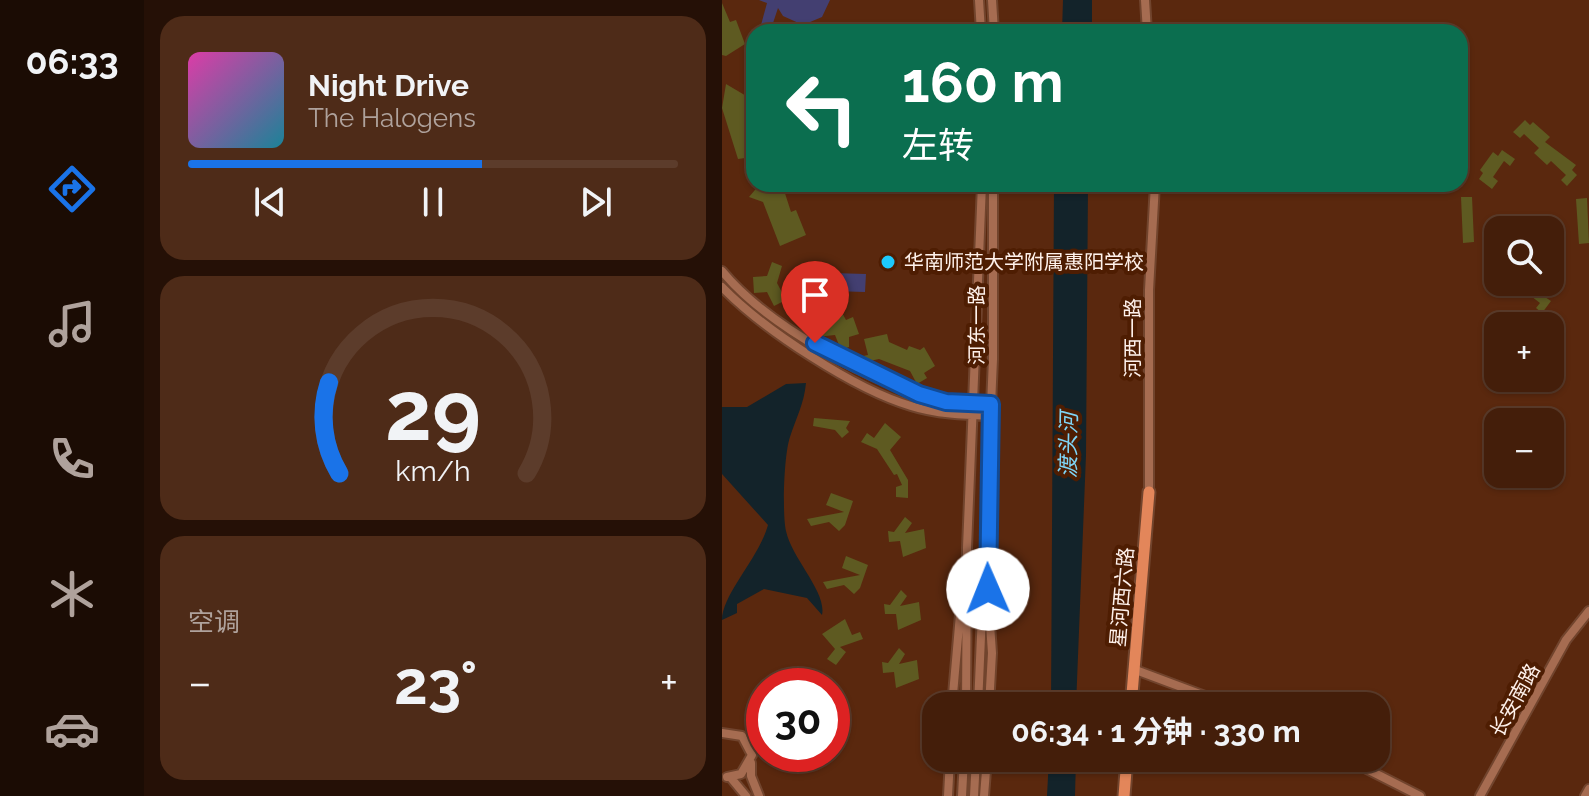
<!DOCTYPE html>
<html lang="zh">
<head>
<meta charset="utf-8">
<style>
  :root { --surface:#441e0a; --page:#4e2b18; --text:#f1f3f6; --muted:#afa29c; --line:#5c3c2b; --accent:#1a73e8 }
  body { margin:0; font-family:Raleway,"Noto Sans SC",sans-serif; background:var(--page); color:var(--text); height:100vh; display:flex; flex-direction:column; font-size:30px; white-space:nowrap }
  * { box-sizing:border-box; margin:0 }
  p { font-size:26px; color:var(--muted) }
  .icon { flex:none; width:44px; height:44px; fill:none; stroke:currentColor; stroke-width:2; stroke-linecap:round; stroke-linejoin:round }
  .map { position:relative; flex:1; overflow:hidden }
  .sheet { display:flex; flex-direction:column; gap:16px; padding:16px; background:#251006; width:578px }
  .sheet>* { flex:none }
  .guide { position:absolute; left:24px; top:24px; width:722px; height:168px; border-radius:24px; box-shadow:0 2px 6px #0004,0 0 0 2px var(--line); background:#0b6e4f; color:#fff; overflow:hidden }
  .controls { position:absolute; left:762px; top:216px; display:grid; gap:16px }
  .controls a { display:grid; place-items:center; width:80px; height:80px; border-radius:16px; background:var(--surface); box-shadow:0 2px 6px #0004,0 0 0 2px var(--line); font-size:40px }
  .speed { position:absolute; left:24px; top:668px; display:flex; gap:16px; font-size:40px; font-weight:700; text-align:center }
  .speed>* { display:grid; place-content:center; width:104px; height:104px; border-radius:50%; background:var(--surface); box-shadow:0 2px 6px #0004,0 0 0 2px var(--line); line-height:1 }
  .speed .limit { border:12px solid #d22; background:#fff; color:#111 }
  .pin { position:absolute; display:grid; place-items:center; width:68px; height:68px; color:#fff; margin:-82px -34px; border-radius:50% 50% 50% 0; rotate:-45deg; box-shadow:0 0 8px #0007 }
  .pin .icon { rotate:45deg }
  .me { position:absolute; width:88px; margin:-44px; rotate:359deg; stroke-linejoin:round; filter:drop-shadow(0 0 6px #0008) }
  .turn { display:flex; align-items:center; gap:28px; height:168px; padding:0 24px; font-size:36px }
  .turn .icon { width:104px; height:104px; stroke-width:2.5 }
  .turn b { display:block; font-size:56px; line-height:68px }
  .big { font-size:60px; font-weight:700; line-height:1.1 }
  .sheet .widget { flex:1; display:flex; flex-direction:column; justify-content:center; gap:12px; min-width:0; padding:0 28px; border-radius:24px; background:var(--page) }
  .sheet .dial { align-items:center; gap:0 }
  .dial svg { height:208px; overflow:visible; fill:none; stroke:var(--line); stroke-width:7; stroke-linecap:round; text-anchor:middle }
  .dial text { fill:var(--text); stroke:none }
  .song { display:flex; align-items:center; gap:24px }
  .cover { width:96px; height:96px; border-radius:12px; background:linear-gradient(135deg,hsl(320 70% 55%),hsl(190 70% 35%)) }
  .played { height:8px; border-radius:4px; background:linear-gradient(90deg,var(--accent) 60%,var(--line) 60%) }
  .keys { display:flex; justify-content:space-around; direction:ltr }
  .heat { display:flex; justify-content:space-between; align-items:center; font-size:44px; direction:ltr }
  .trip { position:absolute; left:200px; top:692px; width:468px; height:80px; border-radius:24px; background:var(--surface); box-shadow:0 2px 6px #0004,0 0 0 2px var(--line); font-weight:700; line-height:80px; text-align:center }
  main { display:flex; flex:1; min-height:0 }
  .tab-bar { display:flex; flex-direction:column; width:144px; justify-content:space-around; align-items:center; background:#1b0c04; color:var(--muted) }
  .tab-bar .icon { width:56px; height:56px }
  .tab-bar .selected { color:var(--accent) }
  .tab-bar b { font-size:36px; color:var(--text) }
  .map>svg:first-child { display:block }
  .green { fill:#433f71 }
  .water { fill:#13232a }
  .building { fill:#5e5a21 }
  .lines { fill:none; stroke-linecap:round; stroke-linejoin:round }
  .street-casing { stroke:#71442d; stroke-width:12 }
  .secondary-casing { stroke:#71442d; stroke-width:15 }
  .street { stroke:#a66c51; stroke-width:8 }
  .secondary { stroke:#e3865a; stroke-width:11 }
  .route-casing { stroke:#114b97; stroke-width:20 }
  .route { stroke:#1a73e8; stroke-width:14 }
  .poi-dot { fill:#1dc9fc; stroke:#4e1d02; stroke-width:3 }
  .labels { text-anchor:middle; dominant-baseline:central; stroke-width:8; stroke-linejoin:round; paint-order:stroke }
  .poi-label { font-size:20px; fill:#fef1eb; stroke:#4e1d02; text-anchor:start }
  .street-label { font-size:20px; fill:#fef1eb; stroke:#4e1d02 }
  .water-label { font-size:22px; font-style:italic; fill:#7fd5f7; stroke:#4e1d02 }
</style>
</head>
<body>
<main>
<nav class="tab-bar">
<b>06:33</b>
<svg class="icon selected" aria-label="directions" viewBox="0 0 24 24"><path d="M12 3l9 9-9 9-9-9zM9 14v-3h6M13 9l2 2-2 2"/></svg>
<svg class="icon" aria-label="music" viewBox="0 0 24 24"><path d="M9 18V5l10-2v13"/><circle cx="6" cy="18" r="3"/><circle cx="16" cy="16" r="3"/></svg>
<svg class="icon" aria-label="phone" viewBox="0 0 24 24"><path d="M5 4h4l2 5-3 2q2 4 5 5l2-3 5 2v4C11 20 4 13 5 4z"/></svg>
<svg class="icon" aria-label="climate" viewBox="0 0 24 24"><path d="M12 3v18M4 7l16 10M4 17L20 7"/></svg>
<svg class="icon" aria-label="car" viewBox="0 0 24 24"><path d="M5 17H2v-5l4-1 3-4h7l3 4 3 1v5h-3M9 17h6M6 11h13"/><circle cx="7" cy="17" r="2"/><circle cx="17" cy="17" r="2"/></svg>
</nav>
<section class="sheet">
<div class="widget">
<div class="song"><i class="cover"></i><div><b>Night Drive</b><p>The Halogens</p></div></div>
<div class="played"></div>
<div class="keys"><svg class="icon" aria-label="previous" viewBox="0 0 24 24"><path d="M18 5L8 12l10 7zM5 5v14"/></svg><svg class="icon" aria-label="pause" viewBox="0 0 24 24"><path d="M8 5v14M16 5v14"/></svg><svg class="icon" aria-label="next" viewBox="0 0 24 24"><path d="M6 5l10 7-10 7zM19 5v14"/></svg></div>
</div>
<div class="widget dial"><svg viewBox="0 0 100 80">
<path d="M14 69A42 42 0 1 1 86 69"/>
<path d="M14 69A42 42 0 0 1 10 34" stroke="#1a73e8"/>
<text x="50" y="56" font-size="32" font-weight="700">29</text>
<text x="50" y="72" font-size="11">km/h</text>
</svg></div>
<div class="widget"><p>空调</p>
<div class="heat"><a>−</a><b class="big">23°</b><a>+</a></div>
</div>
</section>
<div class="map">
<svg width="867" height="796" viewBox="0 0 867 796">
  <rect width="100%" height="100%" fill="#5a280e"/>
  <path class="green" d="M 37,0 L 108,0 L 100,17 L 81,25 L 61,16 L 56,8 L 49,29 L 39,25 L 45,3 Z
    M 110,273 L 144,274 L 143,292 L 110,291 Z"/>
  <path class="water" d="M 341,0 L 370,0 L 370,32 L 340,32 Z
    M 332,184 L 366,184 L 364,455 L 354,706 L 329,706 Z
    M 84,383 C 82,404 74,418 68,437 C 62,454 60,513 64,531 C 70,559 105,592 100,615 L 85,598 L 42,589 L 15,604 L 15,613 L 0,620 C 0,594 37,558 46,525 L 0,474 L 0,407 L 25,407 L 64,384 Z
    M 327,758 L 354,758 L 353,796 L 325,796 Z"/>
  <path class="building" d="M 0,3 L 8,22 L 14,20 L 23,44 L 4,56 L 0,55 Z
    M 4,84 L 26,97 L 23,103 L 32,129 L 30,157 L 16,159 L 0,108 Z
    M 803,120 L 808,125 L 811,122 L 828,137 L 823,142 L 854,165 L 850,170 L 855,175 L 845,186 L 839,180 L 844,175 L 829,161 L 825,165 L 812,153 L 817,148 L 802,134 L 798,138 L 791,132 Z
    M 780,150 L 793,159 L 788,166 L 782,161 L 771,177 L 776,181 L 770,189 L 757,179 L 761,173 L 758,170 L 771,152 L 776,156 Z
    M 38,184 L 60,184 L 69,212 L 74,210 L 84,235 L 58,246 L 41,202 L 27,197 Z
    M 739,197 L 750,197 L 752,242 L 741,243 Z
    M 865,198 L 867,243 L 857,244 L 854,199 Z
    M 50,262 L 60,266 L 55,283 L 64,300 L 52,306 L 45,292 L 32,293 L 31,277 L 45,276 Z
    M 781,282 L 814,282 L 827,292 L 823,297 L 829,301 L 820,313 L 814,308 L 818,303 L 801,290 L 797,295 Z
    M 118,309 L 124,320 L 131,317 L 137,334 L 127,337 L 127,347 L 119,350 L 113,335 L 94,337 L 89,324 L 100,323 L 99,311 Z
    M 165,334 L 167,342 L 185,350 L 187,346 L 198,350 L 202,347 L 213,366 L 202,373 L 205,378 L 195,384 L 188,371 L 157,359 L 143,362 L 141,356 L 146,355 L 142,339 Z
    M 92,418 L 128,421 L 124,428 L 127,432 L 120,438 L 113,430 L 91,426 Z
    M 163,423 L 179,437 L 168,450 L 186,480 L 186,498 L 174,497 L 174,487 L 180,485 L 175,474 L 172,475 L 155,449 L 139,442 L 145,433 L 152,438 Z
    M 109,493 L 131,501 L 123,525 L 117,531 L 107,522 L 89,526 L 85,519 L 122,512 L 104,505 Z
    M 183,517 L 190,523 L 183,533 L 202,529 L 204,548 L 181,557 L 178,541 L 167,542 L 166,531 L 172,532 Z
    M 124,556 L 146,565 L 138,588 L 132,594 L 122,585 L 105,589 L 101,582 L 138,575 L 120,568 Z
    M 179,590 L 185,596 L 178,606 L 197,602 L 199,620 L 176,630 L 174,614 L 163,614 L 162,604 L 168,605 Z
    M 123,619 L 130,635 L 138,632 L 141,639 L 118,647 L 124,652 L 114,665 L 105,659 L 113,649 L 100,634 Z
    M 177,648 L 183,654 L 177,664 L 195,660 L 197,679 L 174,688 L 172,672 L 161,673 L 160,662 L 166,663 Z"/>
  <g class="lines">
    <g class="street-casing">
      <path id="street" d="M 257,0 L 259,32
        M 270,0 L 272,32
        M 423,0 L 425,32
        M 0,271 C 46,327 151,383 220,401 C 236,405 253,404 269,404
        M 0,287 C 42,330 132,389 189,406 C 214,414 242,415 269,416
        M 427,492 L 427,290 L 433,184
        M 266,595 L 270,653 L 267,706
        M 411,669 L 510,706
        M 230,706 L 241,580
        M 244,706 L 245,548 L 260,184
        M 256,706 L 271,359 L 271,184
        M 0,733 L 20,736 L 30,755 L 19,774 L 5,777
        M 623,758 L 698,796
        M 29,763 L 29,776 L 37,796
        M 9,778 L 24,796
        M 226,796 L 228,758
        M 240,796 L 242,758
        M 252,796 L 254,758
        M 262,796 L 265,758
        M 758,796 L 844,640 L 867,611
        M 863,796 L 867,789"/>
    </g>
    <g class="secondary-casing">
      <path id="secondary" d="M 409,706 L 427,492
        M 402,796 L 405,758"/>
    </g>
    <use href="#street" class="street"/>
    <use href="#secondary" class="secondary"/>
  </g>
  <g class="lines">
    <g class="route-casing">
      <path id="route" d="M 93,343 L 197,394 L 224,402 L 269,404 L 266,589"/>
    </g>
    <use href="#route" class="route"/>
  </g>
  <circle class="poi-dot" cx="166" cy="262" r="8"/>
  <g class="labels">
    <g class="poi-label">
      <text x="182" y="262">华南师范大学附属惠阳学校</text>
    </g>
    <g class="street-label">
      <text transform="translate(255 325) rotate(-90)">河东一路</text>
      <text transform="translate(411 338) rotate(-90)">河西一路</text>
      <text transform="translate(400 597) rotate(-85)">星河西六路</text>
      <text transform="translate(793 700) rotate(-61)">长安南路</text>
    </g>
    <g class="water-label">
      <text transform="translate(346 445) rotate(-89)">渡头河</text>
    </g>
  </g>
</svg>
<div class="controls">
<a><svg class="icon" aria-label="search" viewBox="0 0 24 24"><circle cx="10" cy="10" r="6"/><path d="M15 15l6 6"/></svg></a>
<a>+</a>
<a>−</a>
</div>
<div class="speed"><div class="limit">30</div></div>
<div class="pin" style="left:93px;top:343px;background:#d93025"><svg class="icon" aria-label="arrive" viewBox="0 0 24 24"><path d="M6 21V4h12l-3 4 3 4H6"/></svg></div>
<svg class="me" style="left:266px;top:589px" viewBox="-20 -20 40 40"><circle r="19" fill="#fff"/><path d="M0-13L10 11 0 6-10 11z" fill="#1a73e8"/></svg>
<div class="trip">06:34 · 1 分钟 · 330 m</div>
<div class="guide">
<div class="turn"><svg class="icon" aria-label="left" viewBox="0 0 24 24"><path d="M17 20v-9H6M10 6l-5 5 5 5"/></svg><div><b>160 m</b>左转</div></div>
</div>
</div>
</main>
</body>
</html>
